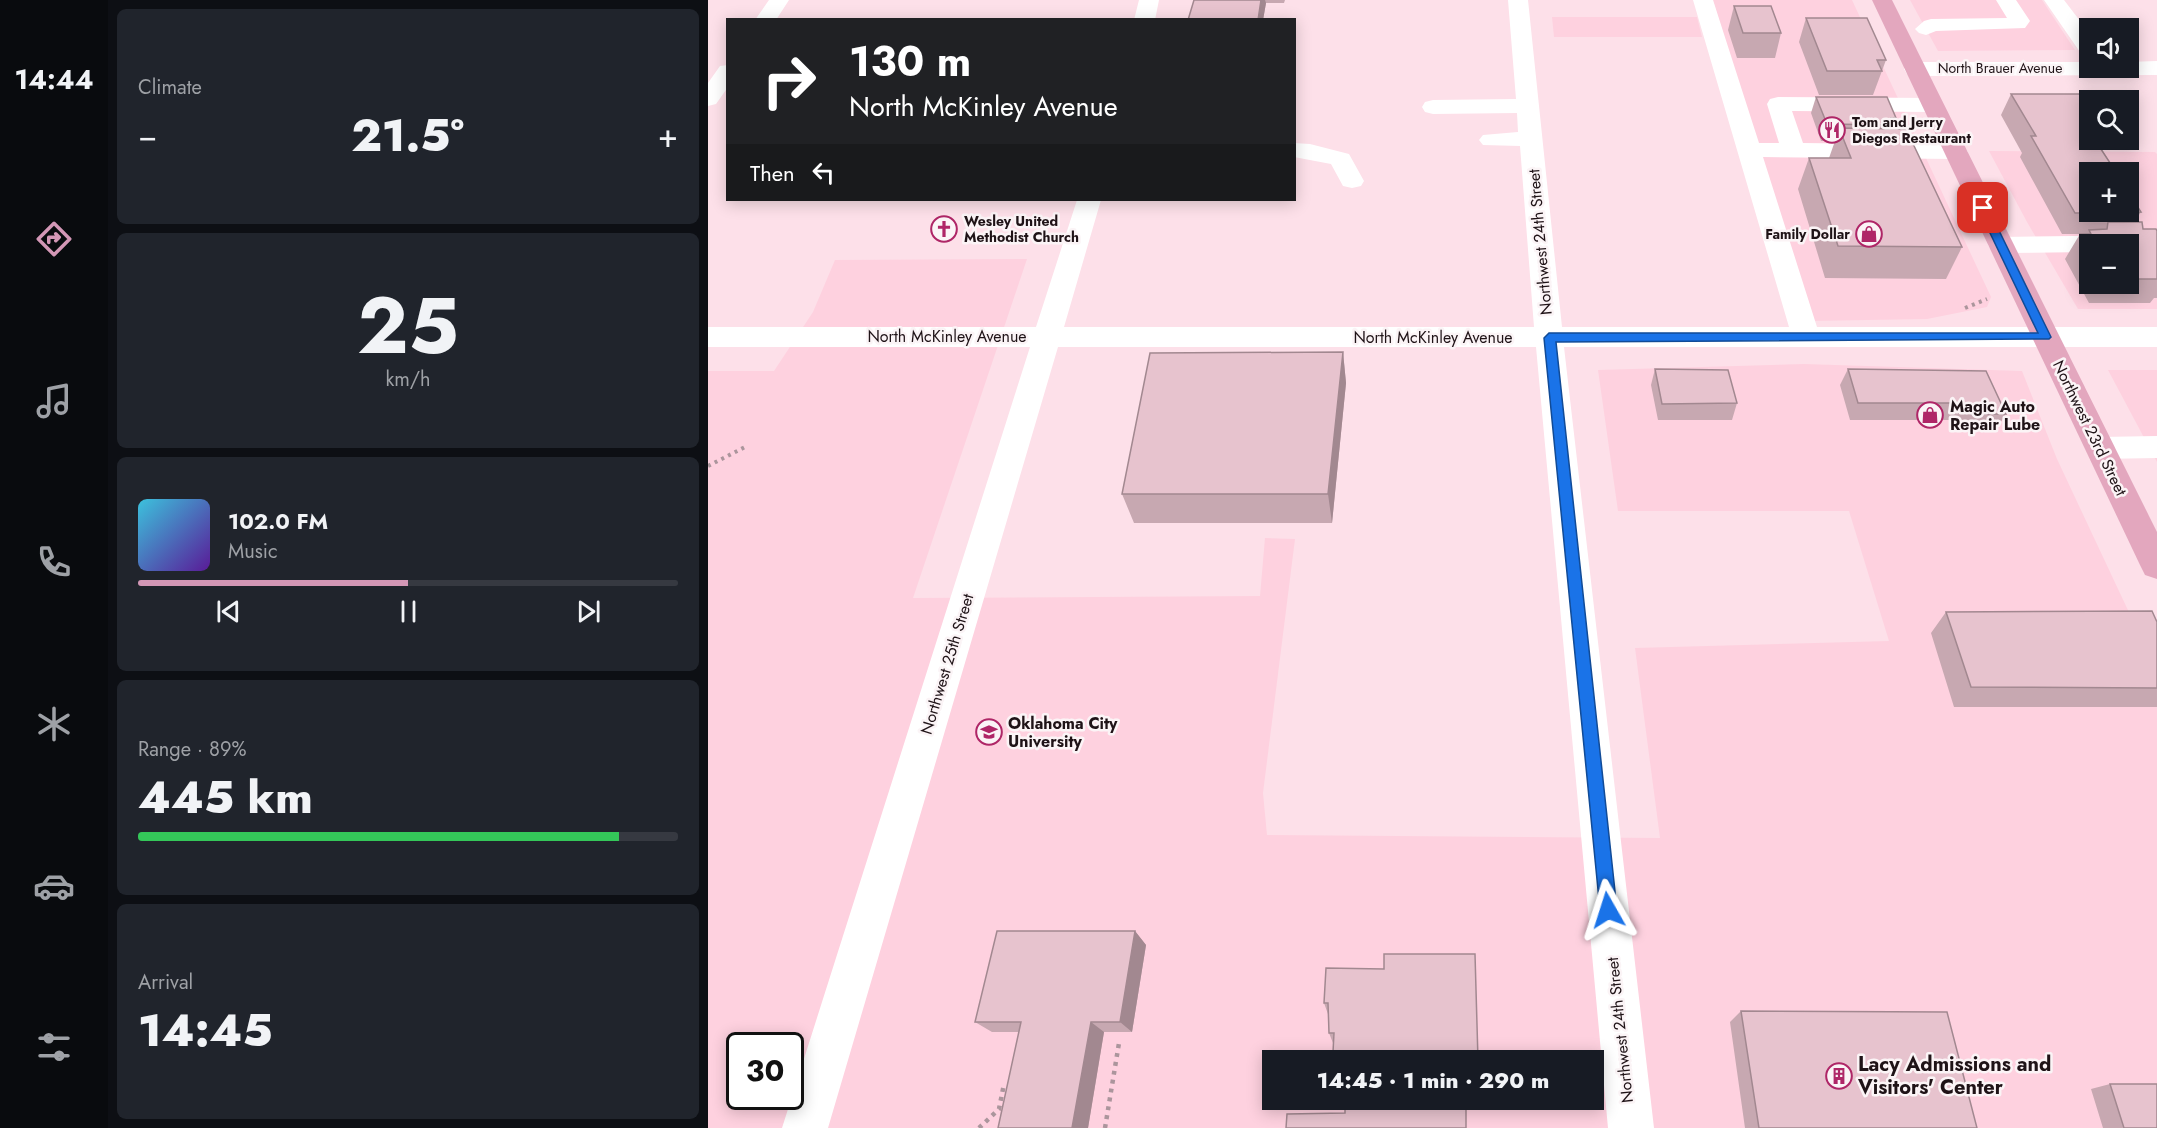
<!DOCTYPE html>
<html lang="en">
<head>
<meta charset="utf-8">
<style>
  :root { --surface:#171b24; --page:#20242c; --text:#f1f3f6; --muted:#9ea1a6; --line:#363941; --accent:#d397b6 }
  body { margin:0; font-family:Jost,sans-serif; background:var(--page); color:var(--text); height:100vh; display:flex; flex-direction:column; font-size:22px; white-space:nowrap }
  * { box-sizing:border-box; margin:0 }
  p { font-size:20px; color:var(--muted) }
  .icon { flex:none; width:33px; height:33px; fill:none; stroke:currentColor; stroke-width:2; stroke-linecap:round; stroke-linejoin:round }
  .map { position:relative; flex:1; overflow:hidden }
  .sheet { display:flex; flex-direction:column; gap:9px; padding:9px; background:#0d0f14; width:600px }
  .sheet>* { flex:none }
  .top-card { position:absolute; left:18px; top:18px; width:570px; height:183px; border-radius:0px; box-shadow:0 3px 15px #0003; background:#202124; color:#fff; overflow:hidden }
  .tools { position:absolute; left:1371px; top:18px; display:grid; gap:12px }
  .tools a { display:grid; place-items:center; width:60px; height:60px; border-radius:0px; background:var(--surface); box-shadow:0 3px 15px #0003; font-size:30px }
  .speed { position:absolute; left:18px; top:1032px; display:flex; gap:12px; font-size:30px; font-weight:700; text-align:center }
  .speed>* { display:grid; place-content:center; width:78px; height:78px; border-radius:50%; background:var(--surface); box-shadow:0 3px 15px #0003; line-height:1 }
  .speed .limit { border:3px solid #111; border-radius:9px; background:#fff; color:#111 }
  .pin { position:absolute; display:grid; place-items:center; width:51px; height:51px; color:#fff; margin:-26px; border-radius:12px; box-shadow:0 3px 9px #0006 }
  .me { position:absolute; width:66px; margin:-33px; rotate:354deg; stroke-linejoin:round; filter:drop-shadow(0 0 4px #0008) }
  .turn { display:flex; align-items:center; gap:21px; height:126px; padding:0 24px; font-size:27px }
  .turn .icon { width:78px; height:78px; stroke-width:2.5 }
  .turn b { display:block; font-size:42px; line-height:51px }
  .then { display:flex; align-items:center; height:57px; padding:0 24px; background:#0003; gap:12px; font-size:22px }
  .big { font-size:45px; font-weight:800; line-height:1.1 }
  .sheet .widget { flex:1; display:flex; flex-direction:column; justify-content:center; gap:9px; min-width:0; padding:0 21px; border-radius:9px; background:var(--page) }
  .sheet .dial { align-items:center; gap:0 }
  .dial b { font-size:78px; line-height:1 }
  .song { display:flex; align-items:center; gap:18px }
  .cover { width:72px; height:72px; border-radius:9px; background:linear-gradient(135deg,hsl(190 70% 55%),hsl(270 70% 35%)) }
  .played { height:6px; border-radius:3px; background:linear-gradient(90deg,var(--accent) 50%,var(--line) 50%) }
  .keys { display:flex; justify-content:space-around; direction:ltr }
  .heat { display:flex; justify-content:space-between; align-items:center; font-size:33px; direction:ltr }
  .charge { height:9px; border-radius:4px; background:linear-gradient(90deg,#34c759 89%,var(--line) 0) }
  .trip { position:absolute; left:554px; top:1050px; width:342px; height:60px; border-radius:0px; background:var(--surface); box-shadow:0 3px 15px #0003; font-weight:800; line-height:60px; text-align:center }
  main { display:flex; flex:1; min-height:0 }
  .dock { display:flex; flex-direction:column; width:108px; justify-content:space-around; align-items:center; background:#090b0e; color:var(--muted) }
  .dock .icon { width:42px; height:42px }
  .dock .active { color:var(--accent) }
  .dock b { font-size:27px; color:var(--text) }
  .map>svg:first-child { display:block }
  .built { fill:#fed1df; fill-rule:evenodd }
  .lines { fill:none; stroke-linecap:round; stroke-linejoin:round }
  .path-far1 { stroke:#ab959c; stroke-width:4; stroke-dasharray:3 4.5; stroke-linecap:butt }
  .path { stroke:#ab959c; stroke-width:4.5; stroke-dasharray:4 5; stroke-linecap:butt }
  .minor { fill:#fff; fill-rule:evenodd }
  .major { fill:#e3a7be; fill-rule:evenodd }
  .wall { fill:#c7a8b1; fill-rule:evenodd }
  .shaded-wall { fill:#a28890 }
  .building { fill:#e7c3ce; stroke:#a28890; stroke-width:1.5 }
  .route { fill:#1a73e8; stroke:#114b97; stroke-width:1.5 }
  .labels { text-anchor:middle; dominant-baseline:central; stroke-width:5; stroke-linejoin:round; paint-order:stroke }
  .far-street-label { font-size:14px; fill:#1f1317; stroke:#fbf4f6 }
  .far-poi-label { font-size:14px; font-weight:bold; fill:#1f1317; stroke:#fbf4f6; text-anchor:start }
  .street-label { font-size:16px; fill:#1f1317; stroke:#fbf4f6 }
  .poi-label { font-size:16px; font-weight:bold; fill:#1f1317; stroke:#fbf4f6; text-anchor:start }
  .near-poi-label { font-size:20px; font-weight:bold; fill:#1f1317; stroke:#fbf4f6; text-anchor:start }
</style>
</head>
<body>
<main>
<nav class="dock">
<b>14:44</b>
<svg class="icon active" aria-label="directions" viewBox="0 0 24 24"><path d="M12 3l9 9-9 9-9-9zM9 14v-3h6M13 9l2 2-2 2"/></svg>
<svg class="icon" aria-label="music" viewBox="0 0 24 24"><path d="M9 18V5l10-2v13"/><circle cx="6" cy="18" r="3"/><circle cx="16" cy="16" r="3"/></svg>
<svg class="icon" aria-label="phone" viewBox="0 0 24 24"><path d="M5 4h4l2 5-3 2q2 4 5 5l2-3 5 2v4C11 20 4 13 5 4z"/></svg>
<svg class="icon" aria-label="climate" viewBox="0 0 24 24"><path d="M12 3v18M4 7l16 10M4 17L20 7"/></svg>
<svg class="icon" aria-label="car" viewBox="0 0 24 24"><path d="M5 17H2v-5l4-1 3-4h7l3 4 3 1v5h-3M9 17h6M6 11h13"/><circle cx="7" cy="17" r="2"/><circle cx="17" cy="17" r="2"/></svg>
<svg class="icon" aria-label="filters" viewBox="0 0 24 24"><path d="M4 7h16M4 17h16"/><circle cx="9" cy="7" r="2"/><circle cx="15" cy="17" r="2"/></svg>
</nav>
<section class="sheet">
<div class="widget"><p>Climate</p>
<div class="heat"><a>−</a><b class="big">21.5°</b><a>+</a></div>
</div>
<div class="widget dial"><b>25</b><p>km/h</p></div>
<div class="widget">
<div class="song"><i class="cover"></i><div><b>102.0 FM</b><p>Music</p></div></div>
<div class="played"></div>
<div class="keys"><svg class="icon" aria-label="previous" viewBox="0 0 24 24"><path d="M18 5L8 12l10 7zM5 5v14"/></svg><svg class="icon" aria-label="pause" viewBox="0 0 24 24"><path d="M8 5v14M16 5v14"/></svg><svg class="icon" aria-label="next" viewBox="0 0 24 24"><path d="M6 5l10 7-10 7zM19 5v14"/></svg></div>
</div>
<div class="widget"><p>Range · 89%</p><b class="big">445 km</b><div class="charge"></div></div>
<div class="widget"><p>Arrival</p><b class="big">14:45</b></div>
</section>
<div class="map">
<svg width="1449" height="1128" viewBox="0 0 1449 1128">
  <rect width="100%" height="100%" fill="#fde0e9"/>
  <path class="built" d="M 1005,0 L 1144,0 L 1283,297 L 1279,307 L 1219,319 L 1100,321 Z
    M 1202,0 L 1334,0 L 1367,50 L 1230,51 Z
    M 844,17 L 989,17 L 994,37 L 846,37 Z
    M 1281,151 L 1447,152 L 1449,154 L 1449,309 L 1370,309 L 1319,222 ZM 1382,172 L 1420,172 L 1420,212 L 1382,212 ZM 1382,244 L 1420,244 L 1420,284 L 1382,284 Z
    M 319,259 L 205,598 L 552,596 L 557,538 L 587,539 L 555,793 L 559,835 L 952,838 L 927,648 L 1181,641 L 1141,511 L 910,511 L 890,370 L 1096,364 L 1314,371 L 1349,459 L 1449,672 L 1449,1128 L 0,1128 L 0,371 L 66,371 L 105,312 L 127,260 ZM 32,1046 L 82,1046 L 82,1096 L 32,1096 ZM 564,1060 L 885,1060 L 885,1100 L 564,1100 Z
    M 1400,370 L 1449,370 L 1449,462 Z"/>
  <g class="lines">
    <path class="path-far1" d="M 1257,308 L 1279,299
      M 0,466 L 39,446"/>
    <path class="path" d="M 271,1128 L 291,1109 L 296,1084
      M 397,1128 L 411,1043"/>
    <path class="minor" d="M 61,0 L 81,0 L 68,20 L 47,20 Z
      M 431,0 L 451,0 L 447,20 L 426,20 Z
      M 800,0 L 820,0 L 854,327 L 1081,327 L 985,0 L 1005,0 L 1051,143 L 1071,143 L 1059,104 L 1062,99 L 1070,97 L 1225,98 L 1233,100 L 1236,105 L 1233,110 L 1225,112 L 1084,111 L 1095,143 L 1248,145 L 1256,147 L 1260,152 L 1256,157 L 1248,159 L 1055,157 L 1109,327 L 1449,327 L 1449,347 L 856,347 L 946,1128 L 900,1128 L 828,347 L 350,347 L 120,1128 L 74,1128 L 322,347 L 0,347 L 0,327 L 328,327 L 369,200 L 393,200 L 356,327 L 826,327 L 812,146 L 775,145 L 771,140 L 775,135 L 810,132 L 809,113 L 725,114 L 717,112 L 714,107 L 717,102 L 725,100 L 808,99 Z
      M 1288,0 L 1308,0 L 1322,21 L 1317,28 L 1228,31 L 1218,35 L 1211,33 L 1207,29 L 1216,21 L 1223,19 L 1299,18 Z
      M 1336,0 L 1356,0 L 1382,34 L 1382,56 L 1374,55 Z
      M 1449,61 L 1449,75 L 1207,76 L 1199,74 L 1196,69 L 1199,64 L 1207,62 L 1382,62 L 1382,68 L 1420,68 L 1420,62 Z
      M 20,65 L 20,87 L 8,104 L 0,106 L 0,83 L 12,66 Z
      M 586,143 L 602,144 L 641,154 L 656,181 L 653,186 L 644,188 L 635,186 L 623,164 L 586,157 Z
      M 1449,235 L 1449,251 L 1420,252 L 1420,244 L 1382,244 L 1382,252 L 1293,253 L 1284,251 L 1280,245 L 1284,239 L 1293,237 Z
      M 1449,436 L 1449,458 L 1392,459 L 1381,456 L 1377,448 L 1381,440 L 1392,437 Z"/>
    <path class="major" d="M 1164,0 L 1184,0 L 1449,532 L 1449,579 L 1437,575 L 1432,565 Z"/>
  </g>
  <path class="wall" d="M 486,0 L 577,0 L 576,3 L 558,3 L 555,20 L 480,20 Z
    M 1026,6 L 1073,33 L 1067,58 L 1029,58 L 1020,30 Z
    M 1098,18 L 1178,60 L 1165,95 L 1111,95 L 1091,42 Z
    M 1303,94 L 1382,100 L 1382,140 L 1420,140 L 1415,148 L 1393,148 L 1433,212 L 1426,222 L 1435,229 L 1449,231 L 1449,298 L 1446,298 L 1442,303 L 1381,303 L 1357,259 L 1372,234 L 1378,234 L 1354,234 L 1312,157 L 1314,153 L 1293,115 ZM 1382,244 L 1420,244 L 1420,284 L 1382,284 Z
    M 1108,97 L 1188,118 L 1185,129 L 1254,247 L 1238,279 L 1117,278 L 1090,189 L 1101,158 L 1121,158 L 1127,141 L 1113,141 L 1103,113 Z
    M 1420,117 L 1427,127 L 1420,138 Z
    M 635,352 L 638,383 L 624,523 L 426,523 L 414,494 Z
    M 947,369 L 1029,403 L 1024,420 L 950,420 L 943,385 Z
    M 1140,369 L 1298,414 L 1287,431 L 1252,431 L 1247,420 L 1142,420 L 1132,385 Z
    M 1238,612 L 1449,622 L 1449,707 L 1246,707 L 1223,633 Z
    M 427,931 L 438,945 L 424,1032 L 396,1032 L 380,1128 L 290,1128 L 311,1032 L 284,1032 L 267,1022 Z
    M 618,968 L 770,1060 L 629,1060 L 625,1052 L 626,1043 L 625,1043 L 621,1033 L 620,1014 L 616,1003 Z
    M 1033,1011 L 1269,1128 L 1037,1128 L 1022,1022 Z
    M 1402,1084 L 1449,1128 L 1395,1128 L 1383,1089 Z"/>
  <path class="shaded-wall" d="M 553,0 L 557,0 L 558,3 L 555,20 L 550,20 Z
    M 635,352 L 638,383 L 624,523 L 620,494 Z
    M 427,931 L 438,945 L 424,1032 L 412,1022 Z
    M 383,1022 L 396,1032 L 380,1128 L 364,1128 Z"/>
  <path class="building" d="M 486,0 L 553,0 L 550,20 L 480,20 Z
    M 1026,6 L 1063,6 L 1073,33 L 1035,33 Z
    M 1098,18 L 1159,18 L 1178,60 L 1169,60 L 1174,71 L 1119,71 Z
    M 1303,94 L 1404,94 L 1409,100 L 1382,100 L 1382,127 L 1380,127 L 1382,130 L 1382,140 L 1387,140 L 1408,172 L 1382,172 L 1382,212 L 1420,212 L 1420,192 L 1433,212 L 1367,213 L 1323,136 L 1328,136 Z
    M 1108,97 L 1179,97 L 1188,118 L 1183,118 L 1186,125 L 1119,124 Z
    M 1420,117 L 1427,127 L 1420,127 Z
    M 1131,128 L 1198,129 L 1254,247 L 1130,246 L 1101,158 L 1143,158 Z
    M 1400,222 L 1434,222 L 1435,229 L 1448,229 L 1449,231 L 1449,279 L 1420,279 L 1420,244 L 1382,244 L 1382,251 L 1372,234 L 1383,234 L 1381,230 L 1399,229 Z
    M 635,352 L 620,494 L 414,494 L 442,353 Z
    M 947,369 L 1020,370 L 1029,403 L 954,404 Z
    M 1140,369 L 1278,371 L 1298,414 L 1262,414 L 1257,403 L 1150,403 Z
    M 1444,611 L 1449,622 L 1449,688 L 1263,687 L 1238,612 Z
    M 289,931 L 427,931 L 412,1022 L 383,1022 L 364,1128 L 290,1128 L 313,1022 L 267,1022 Z
    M 676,954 L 767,954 L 770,1060 L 639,1060 L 639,1052 L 625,1052 L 626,1033 L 621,1033 L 620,1003 L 616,1003 L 618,968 L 676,969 Z
    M 1033,1011 L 1239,1012 L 1269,1128 L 1051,1128 Z
    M 1402,1084 L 1449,1084 L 1449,1128 L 1416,1128 Z
    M 637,1100 L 758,1100 L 758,1128 L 578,1128 L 579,1114 L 637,1113 Z"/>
  <path class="route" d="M 1271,205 L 1275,205 L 1280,208 L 1343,337 L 1341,339 L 848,342 L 909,910 L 906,916 L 900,919 L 894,916 L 892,910 L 836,338 L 841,333 L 1330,333 L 1270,208 Z"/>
  <defs>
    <g id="restaurant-ring" transform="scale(1.35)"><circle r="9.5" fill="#fbf4f6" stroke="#af2667" stroke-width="1.5"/><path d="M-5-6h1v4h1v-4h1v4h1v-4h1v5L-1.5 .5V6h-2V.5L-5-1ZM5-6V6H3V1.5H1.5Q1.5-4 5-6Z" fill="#af2667"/></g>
    <g id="church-ring" transform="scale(1.35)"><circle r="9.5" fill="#fbf4f6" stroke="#af2667" stroke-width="1.5"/><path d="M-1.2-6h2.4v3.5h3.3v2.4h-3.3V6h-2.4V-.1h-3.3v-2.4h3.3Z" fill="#af2667"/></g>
    <g id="shop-ring" transform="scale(1.35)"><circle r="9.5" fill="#fbf4f6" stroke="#af2667" stroke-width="1.5"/><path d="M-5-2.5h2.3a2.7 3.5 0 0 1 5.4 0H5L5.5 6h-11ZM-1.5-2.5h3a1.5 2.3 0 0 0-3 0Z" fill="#af2667"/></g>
    <g id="university-ring" transform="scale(1.35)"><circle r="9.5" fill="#fbf4f6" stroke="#af2667" stroke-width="1.5"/><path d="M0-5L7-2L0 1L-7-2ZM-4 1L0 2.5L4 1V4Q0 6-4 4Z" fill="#af2667"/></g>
    <g id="building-ring" transform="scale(1.35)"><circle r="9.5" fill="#fbf4f6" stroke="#af2667" stroke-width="1.5"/><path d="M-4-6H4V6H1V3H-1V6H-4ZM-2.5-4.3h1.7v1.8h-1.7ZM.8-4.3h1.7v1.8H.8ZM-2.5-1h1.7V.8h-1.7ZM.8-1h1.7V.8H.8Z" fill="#af2667"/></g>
  </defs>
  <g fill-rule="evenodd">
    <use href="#restaurant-ring" x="1124" y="130"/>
    <use href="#church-ring" x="236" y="229"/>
    <use href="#shop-ring" x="1161" y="234"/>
    <use href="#shop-ring" x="1222" y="415"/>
    <use href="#university-ring" x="281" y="732"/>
    <use href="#building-ring" x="1131" y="1076"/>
  </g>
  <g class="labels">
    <g class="far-street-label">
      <text x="1292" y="68">North Brauer Avenue</text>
    </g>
    <g class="far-poi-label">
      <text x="1144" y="122">Tom and Jerry<tspan x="1144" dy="16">Diegos Restaurant</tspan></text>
      <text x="256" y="221">Wesley United<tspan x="256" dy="16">Methodist Church</tspan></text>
      <text x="1142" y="234" text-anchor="end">Family Dollar</text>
    </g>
    <g class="street-label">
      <text transform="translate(832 242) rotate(-95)">Northwest 24th Street</text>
      <text x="239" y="336">North McKinley Avenue</text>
      <text x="725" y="337">North McKinley Avenue</text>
      <text transform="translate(1382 428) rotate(64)">Northwest 23rd Street</text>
      <text transform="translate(239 664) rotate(-73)">Northwest 25th Street</text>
      <text transform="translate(912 1030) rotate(-96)">Northwest 24th Street</text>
    </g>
    <g class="poi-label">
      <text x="1242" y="406">Magic Auto<tspan x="1242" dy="18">Repair Lube</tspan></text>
      <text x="300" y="723">Oklahoma City<tspan x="300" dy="18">University</tspan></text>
    </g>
    <g class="near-poi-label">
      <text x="1150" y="1064">Lacy Admissions and<tspan x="1150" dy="23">Visitors' Center</tspan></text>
    </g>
  </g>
</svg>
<div class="tools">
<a><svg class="icon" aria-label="sound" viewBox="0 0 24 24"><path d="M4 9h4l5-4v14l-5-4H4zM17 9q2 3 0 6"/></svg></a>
<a><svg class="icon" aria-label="search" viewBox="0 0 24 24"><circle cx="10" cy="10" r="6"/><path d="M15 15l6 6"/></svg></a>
<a>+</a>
<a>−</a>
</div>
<div class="speed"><div class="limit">30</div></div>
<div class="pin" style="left:1275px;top:208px;background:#d93025"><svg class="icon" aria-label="arrive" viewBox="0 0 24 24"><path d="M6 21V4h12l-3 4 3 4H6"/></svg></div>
<svg class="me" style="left:900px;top:910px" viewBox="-20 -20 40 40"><path d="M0-17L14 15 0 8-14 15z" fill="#1a73e8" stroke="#fff" stroke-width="4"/></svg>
<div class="trip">14:45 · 1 min · 290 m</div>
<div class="top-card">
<div class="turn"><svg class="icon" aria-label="right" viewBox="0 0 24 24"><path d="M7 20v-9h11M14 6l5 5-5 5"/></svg><div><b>130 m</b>North McKinley Avenue</div></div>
<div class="then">Then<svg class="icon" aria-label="left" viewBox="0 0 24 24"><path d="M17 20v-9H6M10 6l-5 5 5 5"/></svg></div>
</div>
</div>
</main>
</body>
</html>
